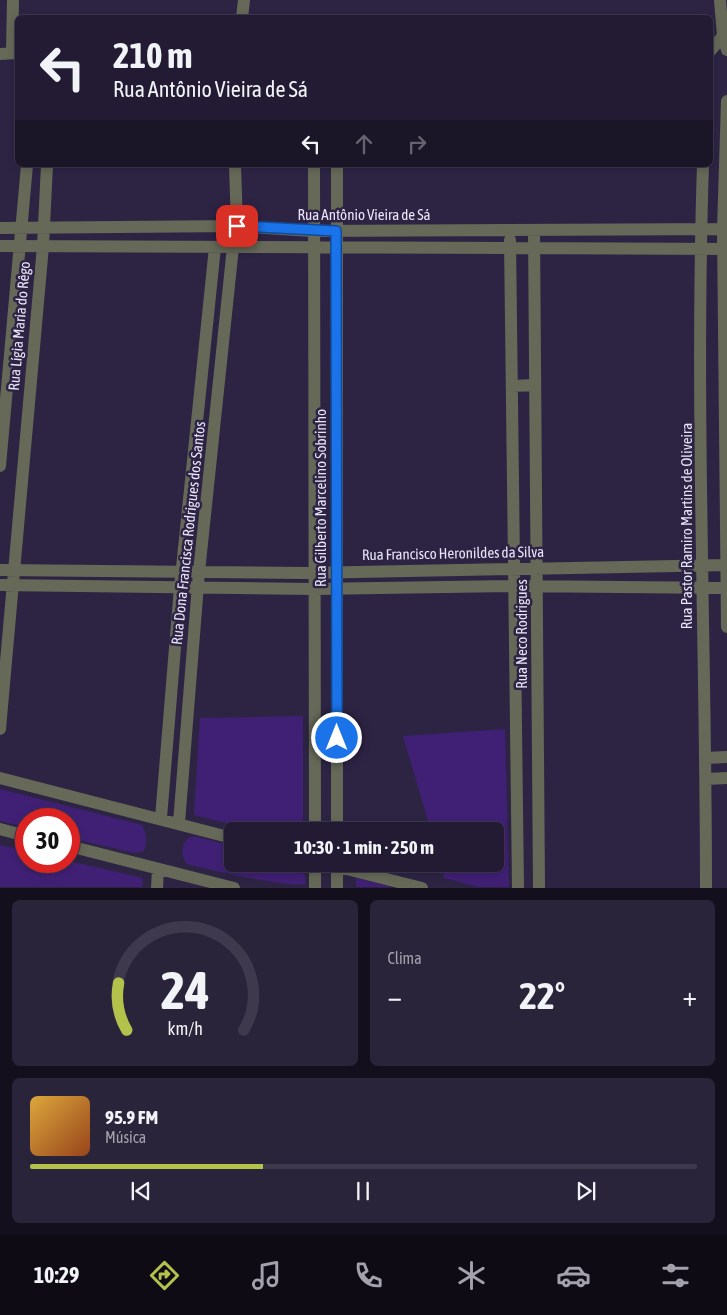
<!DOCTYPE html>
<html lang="pt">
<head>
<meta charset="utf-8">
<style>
  :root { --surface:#221b33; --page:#2a243b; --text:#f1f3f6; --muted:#a2a1ac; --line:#3f394e; --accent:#b3c24b }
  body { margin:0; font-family:"Asap Condensed",sans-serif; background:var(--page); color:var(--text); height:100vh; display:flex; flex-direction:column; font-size:19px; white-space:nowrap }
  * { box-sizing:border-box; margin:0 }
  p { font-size:16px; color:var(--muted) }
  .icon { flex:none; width:28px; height:28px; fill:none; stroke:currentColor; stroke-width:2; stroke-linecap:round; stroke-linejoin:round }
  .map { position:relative; height:888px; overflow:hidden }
  .drawer { display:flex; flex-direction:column; gap:12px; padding:12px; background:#130f1c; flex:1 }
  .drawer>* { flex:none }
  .top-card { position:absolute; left:15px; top:15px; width:698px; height:152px; border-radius:8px; box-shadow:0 2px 8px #0003,0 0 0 1px var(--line); background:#221b33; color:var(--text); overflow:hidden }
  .speed { position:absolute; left:15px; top:808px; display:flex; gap:10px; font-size:25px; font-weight:700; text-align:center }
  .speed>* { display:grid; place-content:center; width:65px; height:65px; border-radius:50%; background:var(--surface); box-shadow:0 2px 8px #0003,0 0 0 1px var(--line); line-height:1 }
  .speed .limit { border:8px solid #d22; background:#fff; color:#111 }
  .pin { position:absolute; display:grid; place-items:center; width:42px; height:42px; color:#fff; margin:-21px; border-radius:10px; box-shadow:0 2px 8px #0006 }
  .me { position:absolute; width:55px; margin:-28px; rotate:0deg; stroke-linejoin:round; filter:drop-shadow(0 0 4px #0008) }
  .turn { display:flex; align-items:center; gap:18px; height:105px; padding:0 15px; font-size:22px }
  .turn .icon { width:65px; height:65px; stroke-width:2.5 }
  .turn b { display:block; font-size:35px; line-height:42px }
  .lanes { display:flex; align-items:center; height:48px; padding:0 15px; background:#0003; justify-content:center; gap:25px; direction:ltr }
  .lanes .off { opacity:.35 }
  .big { font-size:38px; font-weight:700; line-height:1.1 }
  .drawer .widget { flex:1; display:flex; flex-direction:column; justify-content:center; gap:8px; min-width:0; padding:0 18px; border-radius:8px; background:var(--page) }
  .drawer .dial { align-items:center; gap:0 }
  .dial svg { height:130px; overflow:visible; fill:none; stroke:var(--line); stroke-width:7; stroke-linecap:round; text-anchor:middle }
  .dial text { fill:var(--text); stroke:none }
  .song { display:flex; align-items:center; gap:15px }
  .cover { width:60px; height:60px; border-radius:8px; background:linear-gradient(135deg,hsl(40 70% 55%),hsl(20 70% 35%)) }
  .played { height:5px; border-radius:2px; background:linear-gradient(90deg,var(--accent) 35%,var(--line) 35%) }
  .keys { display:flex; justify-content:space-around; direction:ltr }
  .heat { display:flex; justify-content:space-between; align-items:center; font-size:28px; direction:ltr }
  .drawer .tiles { flex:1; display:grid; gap:12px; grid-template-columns:1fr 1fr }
  .widget:last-child { grid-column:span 2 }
  .trip { position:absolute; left:224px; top:822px; width:280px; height:50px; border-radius:8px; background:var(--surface); box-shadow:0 2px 8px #0003,0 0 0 1px var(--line); font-weight:700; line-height:50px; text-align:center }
  .menu { display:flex; height:80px; justify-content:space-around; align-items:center; background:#0e0b14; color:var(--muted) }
  .menu .icon { width:35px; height:35px }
  .menu .selected { color:var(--accent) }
  .menu b { font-size:22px; color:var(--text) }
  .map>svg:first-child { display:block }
  .green { fill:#402075 }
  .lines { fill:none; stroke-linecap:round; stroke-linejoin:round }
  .minor { stroke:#666958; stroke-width:12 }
  .route-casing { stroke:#114b97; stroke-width:12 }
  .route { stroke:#1a73e8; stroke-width:9 }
  .labels { text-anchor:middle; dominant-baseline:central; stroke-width:5; stroke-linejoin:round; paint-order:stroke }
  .street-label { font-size:15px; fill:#e8e3f8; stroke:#2d2444 }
</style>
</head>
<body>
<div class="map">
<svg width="727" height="888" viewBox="0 0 727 888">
  <rect width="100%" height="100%" fill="#2d2444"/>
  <path class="green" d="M 303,716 L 303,831 L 258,831 L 194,815 L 200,718 Z
    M 505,729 L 509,887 L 478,887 L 444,878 L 440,864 L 495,864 L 495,831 L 431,831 L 403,736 Z
    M 0,789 L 142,825 C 147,833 147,842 144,851 L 135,853 L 69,838 L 69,819 L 26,819 L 26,827 L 0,821 Z
    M 189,837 L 197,837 L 232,846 L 232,864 L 299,864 L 305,876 L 306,884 C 290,888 209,870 187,864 C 180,855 181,845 189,837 Z
    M 0,845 L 26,851 L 26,861 L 69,861 L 143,878 L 142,887 L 0,887 Z
    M 356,878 L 392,887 L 356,887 Z"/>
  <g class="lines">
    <path class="minor" d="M 720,0 L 723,36 L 727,50
      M 242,18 L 244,0
      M 710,51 L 723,36
      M 12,53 L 13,0
      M 0,54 L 18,53
      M 727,101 L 723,229 L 727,627
      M 235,165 L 237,226
      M 314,165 L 315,831
      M 703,165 C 695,406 706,647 706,888
      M 0,228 L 237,226 L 313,231 L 727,229
      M 534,230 L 539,888
      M 510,240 L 518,888
      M 0,246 L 727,249
      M 512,386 L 535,385
      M 0,466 L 27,165
      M 0,570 L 305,573 L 727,565
      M 0,585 L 314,589 L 514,586 L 727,588
      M 0,729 L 43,246 L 47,165
      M 706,758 L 727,757
      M 0,778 L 232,838
      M 706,779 L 727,778
      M 161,818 L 180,587 L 215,247
      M 179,823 L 199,572 L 233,247
      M 0,829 L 26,836
      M 337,831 L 337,165
      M 69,846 L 234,888
      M 315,864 L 315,888
      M 327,864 L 422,888
      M 337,864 L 337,888
      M 157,888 L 158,869"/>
  </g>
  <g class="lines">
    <g class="route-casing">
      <path id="route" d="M 237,226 L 336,231 L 337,738"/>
    </g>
    <use href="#route" class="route"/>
  </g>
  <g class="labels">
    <g class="street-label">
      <text x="364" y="214">Rua Antônio Vieira de Sá</text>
      <text transform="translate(19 326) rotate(-85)">Rua Lígia Maria do Rêgo</text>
      <text transform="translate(320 498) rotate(-90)">Rua Gilberto Marcelino Sobrinho</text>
      <text transform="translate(686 526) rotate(-90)">Rua Pastor Ramiro Martins de Oliveira</text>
      <text transform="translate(188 533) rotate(-84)">Rua Dona Francisca Rodrigues dos Santos</text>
      <text transform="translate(453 553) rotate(-1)">Rua Francisco Heronildes da Silva</text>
      <text transform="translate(521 634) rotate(-90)">Rua Neco Rodrigues</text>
    </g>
  </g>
</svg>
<div class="speed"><div class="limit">30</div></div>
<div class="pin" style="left:237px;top:226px;background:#d93025"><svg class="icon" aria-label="arrive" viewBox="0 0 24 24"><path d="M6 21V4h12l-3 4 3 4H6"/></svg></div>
<svg class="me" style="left:337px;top:738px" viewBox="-20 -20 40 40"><circle r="17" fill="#1a73e8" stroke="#fff" stroke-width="3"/><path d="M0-11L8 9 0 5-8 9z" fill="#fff"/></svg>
<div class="trip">10:30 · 1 min · 250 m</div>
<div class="top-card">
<div class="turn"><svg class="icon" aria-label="left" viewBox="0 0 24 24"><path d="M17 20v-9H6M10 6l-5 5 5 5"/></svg><div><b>210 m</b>Rua Antônio Vieira de Sá</div></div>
<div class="lanes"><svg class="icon" aria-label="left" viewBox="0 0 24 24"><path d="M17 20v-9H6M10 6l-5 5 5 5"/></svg><svg class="icon off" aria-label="ahead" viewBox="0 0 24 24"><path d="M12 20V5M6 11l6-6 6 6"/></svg><svg class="icon off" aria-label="right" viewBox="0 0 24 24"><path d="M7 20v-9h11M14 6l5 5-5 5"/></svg></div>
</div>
</div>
<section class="drawer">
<div class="tiles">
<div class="widget dial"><svg viewBox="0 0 100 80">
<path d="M14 69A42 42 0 1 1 86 69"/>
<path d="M14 69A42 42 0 0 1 9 40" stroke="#b3c24b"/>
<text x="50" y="56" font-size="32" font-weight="700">24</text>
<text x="50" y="72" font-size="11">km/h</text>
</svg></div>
<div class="widget"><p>Clima</p>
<div class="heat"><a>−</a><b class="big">22°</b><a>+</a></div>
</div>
<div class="widget">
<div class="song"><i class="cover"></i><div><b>95.9 FM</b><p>Música</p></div></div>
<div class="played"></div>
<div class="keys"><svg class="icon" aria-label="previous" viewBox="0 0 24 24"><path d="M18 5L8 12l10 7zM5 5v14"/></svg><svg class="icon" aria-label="pause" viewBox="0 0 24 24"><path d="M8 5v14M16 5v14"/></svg><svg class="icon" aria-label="next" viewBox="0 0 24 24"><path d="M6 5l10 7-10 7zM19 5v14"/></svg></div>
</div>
</div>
</section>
<nav class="menu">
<b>10:29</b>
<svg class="icon selected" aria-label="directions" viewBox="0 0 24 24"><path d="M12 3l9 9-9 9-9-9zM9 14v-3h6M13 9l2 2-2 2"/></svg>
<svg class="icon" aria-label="music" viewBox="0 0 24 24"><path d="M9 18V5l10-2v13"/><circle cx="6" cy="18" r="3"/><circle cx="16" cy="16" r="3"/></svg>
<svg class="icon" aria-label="phone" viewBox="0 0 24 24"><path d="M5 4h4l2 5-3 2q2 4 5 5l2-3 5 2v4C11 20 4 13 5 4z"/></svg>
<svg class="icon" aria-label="climate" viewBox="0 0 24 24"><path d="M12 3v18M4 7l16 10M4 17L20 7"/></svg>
<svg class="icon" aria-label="car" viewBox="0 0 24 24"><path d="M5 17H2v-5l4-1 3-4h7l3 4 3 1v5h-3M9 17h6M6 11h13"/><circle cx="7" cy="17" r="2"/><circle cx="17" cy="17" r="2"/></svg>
<svg class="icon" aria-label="filters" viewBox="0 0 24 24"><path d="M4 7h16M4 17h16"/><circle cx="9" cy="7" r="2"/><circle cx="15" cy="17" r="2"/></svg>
</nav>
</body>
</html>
